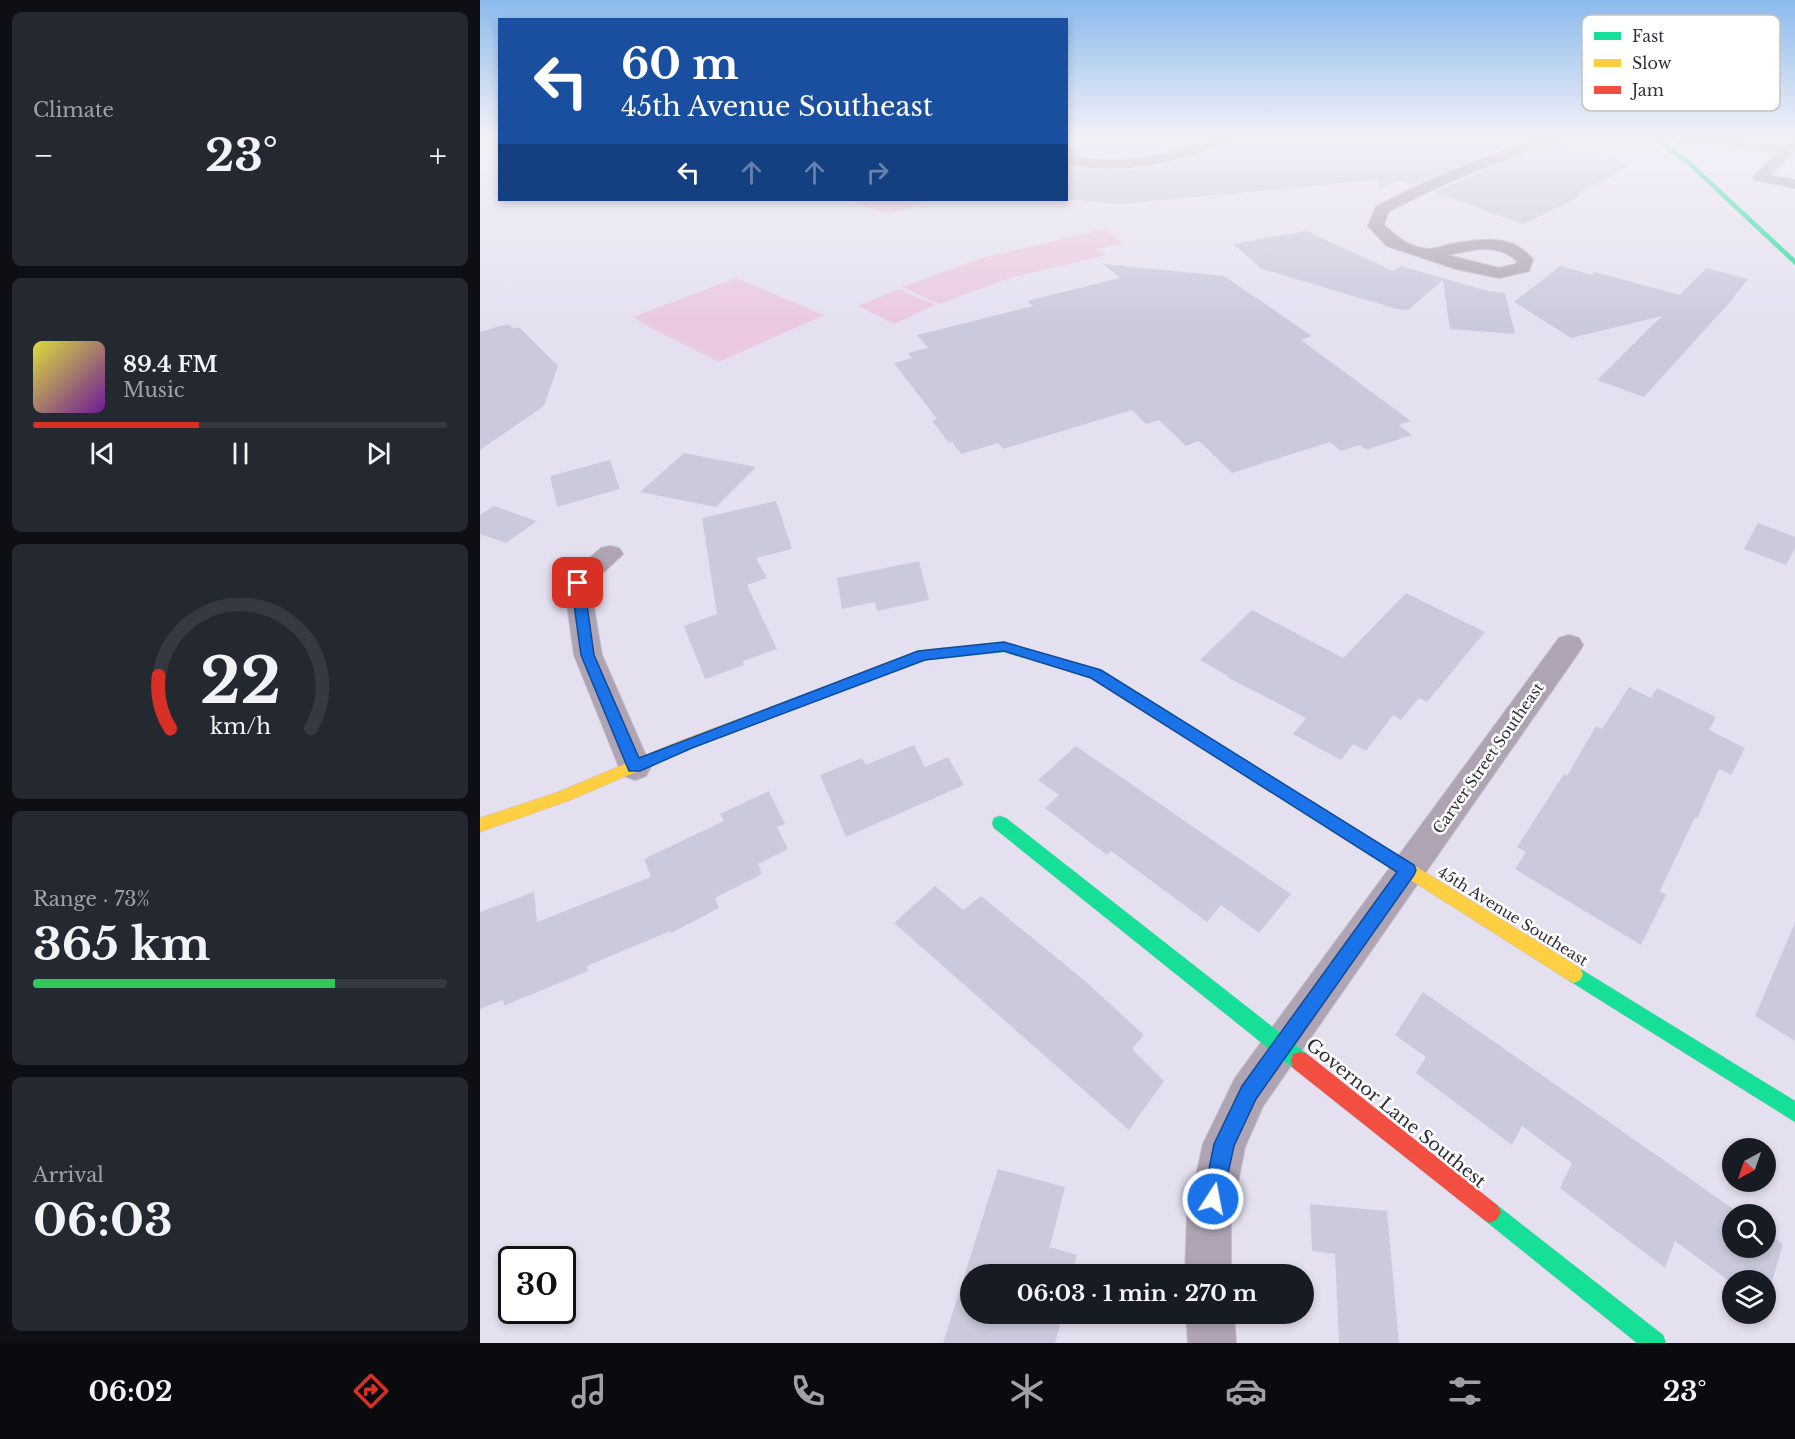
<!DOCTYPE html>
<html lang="en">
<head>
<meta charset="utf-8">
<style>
  :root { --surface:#171b24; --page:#242831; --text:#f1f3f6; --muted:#9ea1a6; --line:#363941; --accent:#d93025 }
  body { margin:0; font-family:"Libre Baskerville",serif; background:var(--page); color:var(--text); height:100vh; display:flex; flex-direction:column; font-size:22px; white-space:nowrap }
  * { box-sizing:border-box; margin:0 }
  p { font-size:20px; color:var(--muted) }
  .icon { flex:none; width:33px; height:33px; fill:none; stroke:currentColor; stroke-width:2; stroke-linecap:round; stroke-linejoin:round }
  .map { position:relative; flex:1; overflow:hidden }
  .sheet { display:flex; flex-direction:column; gap:12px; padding:12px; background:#0d0f14; width:480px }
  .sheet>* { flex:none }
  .banner { position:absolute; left:18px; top:18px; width:570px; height:183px; border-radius:0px; box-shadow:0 3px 9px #0003; background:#1a4fa0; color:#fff; overflow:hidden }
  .needle { width:39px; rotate:220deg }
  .controls { position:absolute; left:1242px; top:1138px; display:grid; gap:12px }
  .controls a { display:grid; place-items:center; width:54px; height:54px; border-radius:50%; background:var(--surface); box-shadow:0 3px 9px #0003; font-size:30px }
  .speed { position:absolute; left:18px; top:1246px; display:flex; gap:12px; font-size:30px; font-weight:700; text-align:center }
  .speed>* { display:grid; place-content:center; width:78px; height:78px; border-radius:50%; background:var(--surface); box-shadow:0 3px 9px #0003; line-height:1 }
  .speed .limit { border:3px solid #111; border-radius:9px; background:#fff; color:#111 }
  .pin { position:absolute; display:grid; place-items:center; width:51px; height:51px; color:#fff; margin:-26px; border-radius:12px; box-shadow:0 3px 9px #0006 }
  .me { position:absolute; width:66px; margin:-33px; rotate:11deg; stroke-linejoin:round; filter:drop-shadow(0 0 4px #0008) }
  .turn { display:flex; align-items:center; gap:21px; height:126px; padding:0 24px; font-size:27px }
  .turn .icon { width:78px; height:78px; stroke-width:2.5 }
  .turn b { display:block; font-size:42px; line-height:51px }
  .lanes { display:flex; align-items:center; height:57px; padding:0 24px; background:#0003; justify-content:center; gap:30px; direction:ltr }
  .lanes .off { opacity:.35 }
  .big { font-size:45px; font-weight:700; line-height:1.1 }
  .sheet .tile { flex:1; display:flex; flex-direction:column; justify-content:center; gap:9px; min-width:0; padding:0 21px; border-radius:9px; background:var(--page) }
  .sheet .dial { align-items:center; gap:0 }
  .dial svg { height:156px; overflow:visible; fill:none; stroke:var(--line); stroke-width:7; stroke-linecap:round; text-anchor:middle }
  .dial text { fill:var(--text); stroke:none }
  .song { display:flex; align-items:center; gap:18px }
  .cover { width:72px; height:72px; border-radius:9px; background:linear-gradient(135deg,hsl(60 70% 55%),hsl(280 70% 35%)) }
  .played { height:6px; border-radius:3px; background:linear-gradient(90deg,var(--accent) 40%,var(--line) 40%) }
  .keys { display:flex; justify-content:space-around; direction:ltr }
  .heat { display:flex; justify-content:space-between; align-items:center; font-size:33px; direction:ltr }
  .charge { height:9px; border-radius:4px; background:linear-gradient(90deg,#34c759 73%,var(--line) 0) }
  .trip { position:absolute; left:480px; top:1264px; width:354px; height:60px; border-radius:30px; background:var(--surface); box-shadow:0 3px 9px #0003; font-weight:700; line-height:60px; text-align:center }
  .tab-bar { display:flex; height:96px; justify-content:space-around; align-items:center; background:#090b0e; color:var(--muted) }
  .tab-bar .icon { width:42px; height:42px }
  .tab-bar .selected { color:var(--accent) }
  .tab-bar b { font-size:27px; color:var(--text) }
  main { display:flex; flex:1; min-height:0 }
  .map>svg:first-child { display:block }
  .green { fill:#eac9e1 }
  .building { fill:#cbcadc }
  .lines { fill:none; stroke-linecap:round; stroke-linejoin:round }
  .street-casing { stroke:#c2beca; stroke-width:2 }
  .fast-casing { stroke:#c2beca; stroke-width:1 }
  .slow-casing { stroke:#c2beca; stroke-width:1 }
  .jam-casing { stroke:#c2beca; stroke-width:1 }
  .street { fill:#afa4b3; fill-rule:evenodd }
  .fast { fill:#16e098; fill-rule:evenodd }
  .slow { fill:#ffcf43; fill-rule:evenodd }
  .jam { fill:#f24e42; fill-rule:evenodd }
  .route { fill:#1a73e8; stroke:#114b97; stroke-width:1.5 }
  .labels { text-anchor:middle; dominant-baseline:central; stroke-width:5; stroke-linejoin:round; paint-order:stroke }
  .street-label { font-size:15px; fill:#322f3a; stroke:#fff }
  .near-street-label { font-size:18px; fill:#322f3a; stroke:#fff }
  .key { fill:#fff; stroke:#c2c1c4; stroke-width:1.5 }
  .key-label { font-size:16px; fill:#322f3a }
</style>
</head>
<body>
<main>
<section class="sheet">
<div class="tile"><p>Climate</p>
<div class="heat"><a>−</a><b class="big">23°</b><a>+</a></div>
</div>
<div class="tile">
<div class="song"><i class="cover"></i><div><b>89.4 FM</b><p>Music</p></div></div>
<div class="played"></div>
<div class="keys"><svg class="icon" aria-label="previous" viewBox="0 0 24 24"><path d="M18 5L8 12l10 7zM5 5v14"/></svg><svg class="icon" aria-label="pause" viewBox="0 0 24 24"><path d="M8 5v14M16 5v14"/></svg><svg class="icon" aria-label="next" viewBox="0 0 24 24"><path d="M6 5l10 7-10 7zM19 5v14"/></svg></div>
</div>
<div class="tile dial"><svg viewBox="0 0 100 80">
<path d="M14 69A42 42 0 1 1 86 69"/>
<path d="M14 69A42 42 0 0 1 8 42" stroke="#d93025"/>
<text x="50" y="56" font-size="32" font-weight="700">22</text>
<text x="50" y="72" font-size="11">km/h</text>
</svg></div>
<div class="tile"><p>Range · 73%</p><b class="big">365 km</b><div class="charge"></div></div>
<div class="tile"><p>Arrival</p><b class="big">06:03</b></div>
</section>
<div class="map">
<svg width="1315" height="1343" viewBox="0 0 1315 1343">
  <rect width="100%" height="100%" fill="#e5e0f0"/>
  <path class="green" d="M 370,200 L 449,200 L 409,215 Z
    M 625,229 L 644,243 L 617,249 L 626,255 L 530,278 L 459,304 L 422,287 L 502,258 Z
    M 256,278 L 344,315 L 239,362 L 173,329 L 153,317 Z
    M 419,289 L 455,305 L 414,324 L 378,306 Z"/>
  <path class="building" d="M 630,137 L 732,137 L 682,151 L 646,157 L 607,156 L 586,153 L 586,148 Z
    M 762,137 L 1052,137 L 1054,138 L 998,158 L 934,185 L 919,181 L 899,189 L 898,180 L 640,204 L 586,199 L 586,165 L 631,171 L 674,166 L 760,142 Z
    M 1077,144 L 1150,164 L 1134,174 L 1137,174 L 1097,194 L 1101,195 L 1097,197 L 1100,197 L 1043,224 L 954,192 L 1015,166 Z
    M 826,231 L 913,271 L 920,266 L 1008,291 L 1025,293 L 1035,334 L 970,329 L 963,280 L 928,310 L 917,309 L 782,269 L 753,244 Z
    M 623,264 L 744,276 L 832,336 L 821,340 L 931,421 L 919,425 L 932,435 L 886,450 L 880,445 L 861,451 L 850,442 L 752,473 L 719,441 L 706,446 L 679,420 L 666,424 L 652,410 L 523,449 L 518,443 L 481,454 L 472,442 L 469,443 L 452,421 L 457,419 L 414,363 L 432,358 L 428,353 L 448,348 L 437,335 L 553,306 L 547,301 L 640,278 Z
    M 1080,266 L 1112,275 L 1115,272 L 1200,295 L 1226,268 L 1268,279 L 1249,303 L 1164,397 L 1117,380 L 1182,316 L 1091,338 L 1034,302 Z
    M 28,324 L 34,329 L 39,327 L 78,366 L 64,406 L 0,450 L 0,332 Z
    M 204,453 L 276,467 L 236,507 L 160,492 Z
    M 130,460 L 140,489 L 77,507 L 70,476 Z
    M 296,501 L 312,549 L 276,558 L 287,578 L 267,585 L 297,649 L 263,661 L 264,665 L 225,679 L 204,626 L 237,614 L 222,518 Z
    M 14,506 L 57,521 L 26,543 L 0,534 L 0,515 Z
    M 1278,523 L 1315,537 L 1315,548 L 1306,565 L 1264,549 Z
    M 439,561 L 449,600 L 397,611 L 395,602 L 362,609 L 357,578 Z
    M 926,593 L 1005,632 L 947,702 L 939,698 L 921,720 L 913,715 L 886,751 L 873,744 L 861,760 L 813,734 L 826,718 L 747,677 L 748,676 L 720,660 L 772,610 L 863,658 Z
    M 1149,687 L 1171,698 L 1177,688 L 1236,717 L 1229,730 L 1265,748 L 1251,775 L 1239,769 L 1217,819 L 1215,817 L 1180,891 L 1186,895 L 1161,945 L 1035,869 L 1046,852 L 1037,847 L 1084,774 L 1087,776 L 1116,726 L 1122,729 Z
    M 434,745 L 445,767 L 468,757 L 484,785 L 366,837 L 340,775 L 382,758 L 386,765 Z
    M 596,746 L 811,894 L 779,933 L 741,905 L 727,922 L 631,851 L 627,855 L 565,808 L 579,795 L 558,780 Z
    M 289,791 L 305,824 L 297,827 L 308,849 L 278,864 L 282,874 L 235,898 L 239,908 L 191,933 L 190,931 L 107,966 L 108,971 L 24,1006 L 23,1000 L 0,1009 L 0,912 L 54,892 L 57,922 L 171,877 L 164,859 L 244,821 L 240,814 Z
    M 455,886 L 483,910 L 501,896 L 604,980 L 664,1035 L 652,1049 L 684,1081 L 649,1130 L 414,923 Z
    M 1315,923 L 1315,1041 L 1275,1016 Z
    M 943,992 L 1262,1215 L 1252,1215 L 1252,1248 L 1286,1248 L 1286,1232 L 1303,1244 L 1286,1302 L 1286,1281 L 1252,1283 L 1195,1241 L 1185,1268 L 1080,1188 L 1092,1163 L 1042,1126 L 1032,1145 L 936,1073 L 946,1057 L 915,1035 Z
    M 518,1169 L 585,1187 L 570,1247 L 597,1255 L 592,1275 L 490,1275 L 490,1314 L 583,1314 L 575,1343 L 463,1343 Z
    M 830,1204 L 907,1211 L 919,1343 L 859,1343 L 855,1254 L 832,1251 Z"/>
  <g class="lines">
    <g class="street-casing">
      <path id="street" d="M 740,137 L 760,137 L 759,140 C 699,158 649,178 586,163 L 586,155 C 644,168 686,153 740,137 Z
        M 1063,137 L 1082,137 L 1081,140 C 1021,160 963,182 908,212 L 904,225 C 916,237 930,248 948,249 C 955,249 964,246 971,244 C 999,239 1034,233 1053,260 L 1049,271 L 1019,278 L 976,269 L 907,246 L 888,226 L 896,207 C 949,178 1006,156 1063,137 ZM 999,249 C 1014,249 1025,250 1037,261 L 1036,264 L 1019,268 L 967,255 Z
        M 1195,137 L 1241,137 L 1305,147 L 1315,140 L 1315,151 L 1290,175 L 1315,180 L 1315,188 L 1275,180 L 1273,177 L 1297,153 L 1236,144 L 1198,144 L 1192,140 Z
        M 130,546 L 139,548 L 143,554 L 110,585 L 122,655 L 171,767 L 166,776 L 155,780 L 144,776 L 139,767 L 94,655 L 84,583 L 88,577 L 121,548 Z
        M 1089,635 L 1099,638 L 1103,645 L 1099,652 L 783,1106 L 765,1147 L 751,1217 L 751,1275 L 705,1275 L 707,1217 L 723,1144 L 755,1078 L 1079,638 Z
        M 706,1314 L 754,1314 L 756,1343 L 708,1343 Z"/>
    </g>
    <g class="fast-casing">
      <path id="fast" d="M 1170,137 L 1177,137 L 1213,164 L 1315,259 L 1315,265 L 1209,166 Z
        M 524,642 L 621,670 L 717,730 L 719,734 L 717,738 L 707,738 L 611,678 L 524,652 L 445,660 L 438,655 L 445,650 Z
        M 520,816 L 526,818 L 827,1054 L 829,1061 L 827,1068 L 820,1070 L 813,1068 L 514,828 L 512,823 L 514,818 Z
        M 1094,965 L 1315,1101 L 1315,1122 L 1088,980 L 1085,974 L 1088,968 Z
        M 1010,1201 L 1017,1205 L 1183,1335 L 1186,1343 L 1157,1343 L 1003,1219 L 999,1212 L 1003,1205 Z"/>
    </g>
    <g class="slow-casing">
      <path id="slow" d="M 445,650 L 450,652 L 452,655 L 450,658 L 212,748 L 88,801 L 0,832 L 0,818 L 78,792 L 202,740 Z
        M 712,728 L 1100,968 L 1103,974 L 1100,980 L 1094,983 L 1088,980 L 707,738 L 705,734 L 707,730 Z"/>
    </g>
    <g class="jam-casing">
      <path id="jam" d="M 820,1052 L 827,1054 L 1017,1205 L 1021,1212 L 1017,1219 L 1010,1223 L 1003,1219 L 813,1068 L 811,1061 L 813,1054 Z"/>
    </g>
    <use href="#street" class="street"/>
    <use href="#fast" class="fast"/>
    <use href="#slow" class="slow"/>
    <use href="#jam" class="jam"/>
  </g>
  <linearGradient id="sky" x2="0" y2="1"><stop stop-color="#8bbaec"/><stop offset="0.42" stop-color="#f3f1f8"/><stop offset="1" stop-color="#f3f1f8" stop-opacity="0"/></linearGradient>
  <rect width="1315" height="325" fill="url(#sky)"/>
  <path class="route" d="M 98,579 L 104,583 L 114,655 L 159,758 L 438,651 L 524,642 L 621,670 L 934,865 L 936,870 L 934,875 L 776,1099 L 754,1146 L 741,1206 L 733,1209 L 726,1206 L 723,1199 L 734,1144 L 762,1086 L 917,872 L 611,678 L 524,651 L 445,660 L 212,748 L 160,771 L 149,771 L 101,655 L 91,583 Z"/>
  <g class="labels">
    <g class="street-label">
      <text transform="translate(1008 758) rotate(-55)">Carver Street Southeast</text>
      <text transform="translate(1033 916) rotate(32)">45th Avenue Southeast</text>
    </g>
    <g class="near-street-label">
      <text transform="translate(916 1113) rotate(39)">Governor Lane Southest</text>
    </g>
  </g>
  <rect x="1102" y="15" width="198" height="96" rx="9" class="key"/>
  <rect x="1114" y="32" width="27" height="8" fill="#16e098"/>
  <rect x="1114" y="59" width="27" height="8" fill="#ffcf43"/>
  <rect x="1114" y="86" width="27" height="8" fill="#f24e42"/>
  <g class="key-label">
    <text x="1152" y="42">Fast</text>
    <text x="1152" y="69">Slow</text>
    <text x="1152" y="96">Jam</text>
  </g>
</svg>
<div class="controls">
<a><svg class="needle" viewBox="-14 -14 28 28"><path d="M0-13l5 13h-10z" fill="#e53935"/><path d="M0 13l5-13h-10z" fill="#9ea1a6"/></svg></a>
<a><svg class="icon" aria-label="search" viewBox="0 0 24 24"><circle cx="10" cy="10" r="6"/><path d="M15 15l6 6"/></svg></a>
<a><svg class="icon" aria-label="layers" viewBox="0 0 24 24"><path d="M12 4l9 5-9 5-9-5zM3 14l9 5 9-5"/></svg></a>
</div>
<div class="speed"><div class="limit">30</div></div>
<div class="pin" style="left:98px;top:583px;background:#d93025"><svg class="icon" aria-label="arrive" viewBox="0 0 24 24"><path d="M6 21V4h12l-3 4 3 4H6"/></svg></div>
<svg class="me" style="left:733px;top:1199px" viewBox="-20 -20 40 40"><circle r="17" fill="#1a73e8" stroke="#fff" stroke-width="3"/><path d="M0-11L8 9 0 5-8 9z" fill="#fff"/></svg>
<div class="trip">06:03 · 1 min · 270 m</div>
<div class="banner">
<div class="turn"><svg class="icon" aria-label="left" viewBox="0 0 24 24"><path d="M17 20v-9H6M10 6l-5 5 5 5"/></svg><div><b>60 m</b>45th Avenue Southeast</div></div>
<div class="lanes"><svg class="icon" aria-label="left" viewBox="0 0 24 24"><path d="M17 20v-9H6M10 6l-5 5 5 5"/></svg><svg class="icon off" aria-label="ahead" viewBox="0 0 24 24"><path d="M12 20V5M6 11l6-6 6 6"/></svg><svg class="icon off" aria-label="ahead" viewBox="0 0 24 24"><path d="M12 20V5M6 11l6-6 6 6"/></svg><svg class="icon off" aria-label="right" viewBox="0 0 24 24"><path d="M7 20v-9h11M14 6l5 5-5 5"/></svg></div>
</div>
</div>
</main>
<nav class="tab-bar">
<b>06:02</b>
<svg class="icon selected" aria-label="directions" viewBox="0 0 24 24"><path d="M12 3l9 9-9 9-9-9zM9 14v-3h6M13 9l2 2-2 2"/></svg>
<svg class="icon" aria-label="music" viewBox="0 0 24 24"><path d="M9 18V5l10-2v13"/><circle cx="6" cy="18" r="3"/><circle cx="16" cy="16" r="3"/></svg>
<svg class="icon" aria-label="phone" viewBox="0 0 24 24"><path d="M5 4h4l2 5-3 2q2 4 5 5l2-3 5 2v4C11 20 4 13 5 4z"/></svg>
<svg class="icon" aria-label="climate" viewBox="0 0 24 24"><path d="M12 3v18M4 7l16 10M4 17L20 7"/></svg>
<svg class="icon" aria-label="car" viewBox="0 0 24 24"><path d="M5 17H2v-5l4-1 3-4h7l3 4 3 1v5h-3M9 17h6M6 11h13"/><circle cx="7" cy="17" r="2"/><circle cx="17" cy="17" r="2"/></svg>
<svg class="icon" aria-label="filters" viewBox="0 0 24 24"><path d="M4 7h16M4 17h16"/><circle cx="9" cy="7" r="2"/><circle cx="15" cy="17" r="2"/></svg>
<b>23°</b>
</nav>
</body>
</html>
